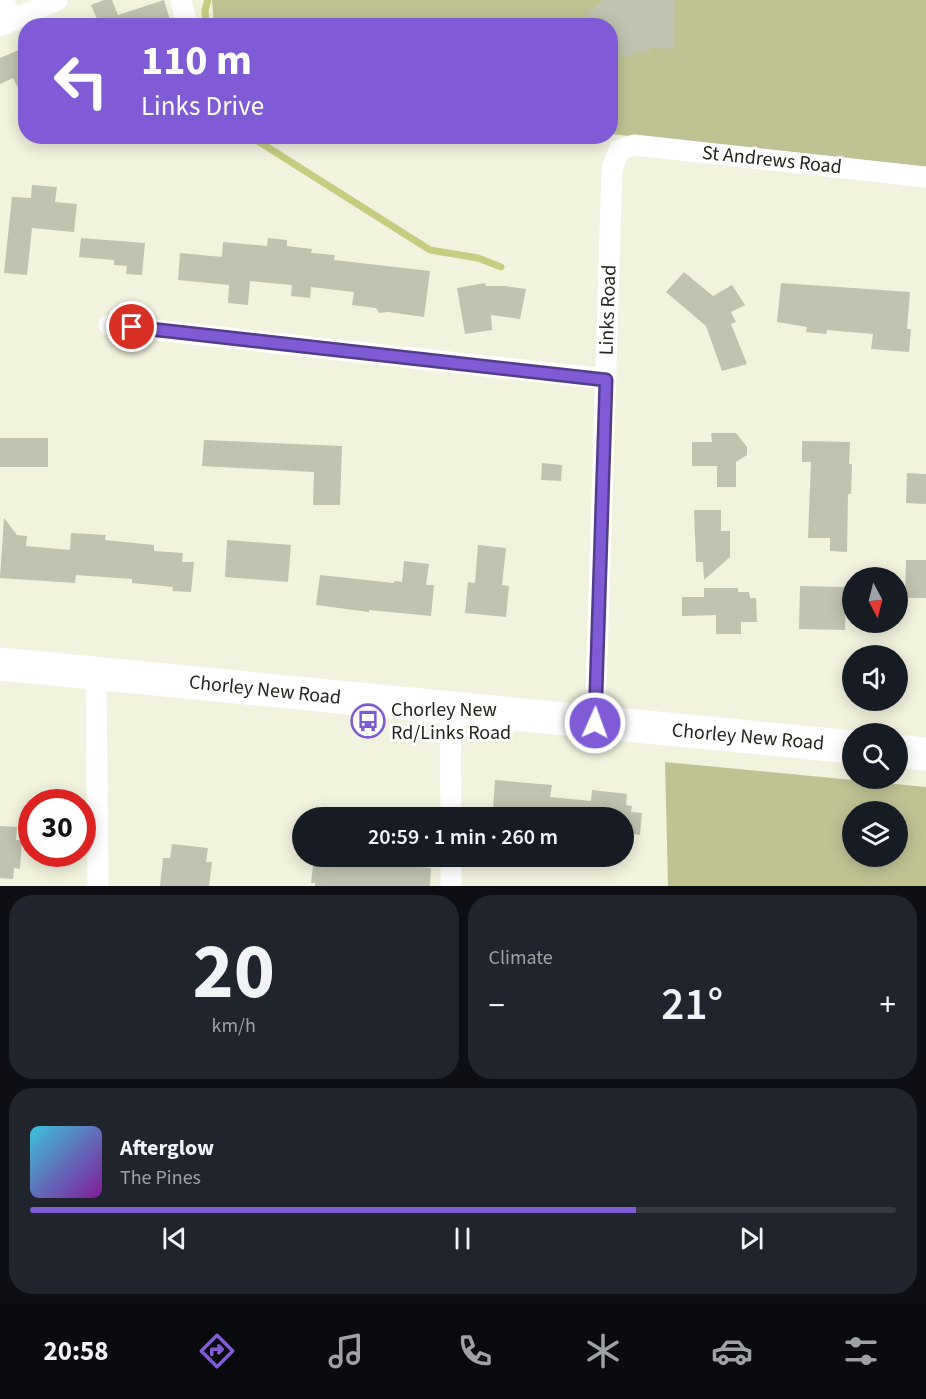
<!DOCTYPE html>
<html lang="en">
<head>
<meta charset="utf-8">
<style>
  :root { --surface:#171b24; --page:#20242c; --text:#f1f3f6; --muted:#9ea1a6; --line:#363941; --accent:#7f5cd6 }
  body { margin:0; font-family:"Source Sans 3",sans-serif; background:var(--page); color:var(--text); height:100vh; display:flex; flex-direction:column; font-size:22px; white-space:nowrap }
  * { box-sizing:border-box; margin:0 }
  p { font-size:20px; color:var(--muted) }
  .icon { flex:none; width:33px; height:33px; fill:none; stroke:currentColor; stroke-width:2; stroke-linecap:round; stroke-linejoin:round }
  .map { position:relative; height:886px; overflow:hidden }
  .panel { display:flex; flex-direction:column; gap:9px; padding:9px; background:#0d0f14; flex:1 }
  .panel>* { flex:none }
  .guide { position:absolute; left:18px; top:18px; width:600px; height:126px; border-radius:24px; box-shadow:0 3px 15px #0003; background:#7f5cd6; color:#fff; overflow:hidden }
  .needle { width:39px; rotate:173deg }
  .fabs { position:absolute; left:842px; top:567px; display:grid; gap:12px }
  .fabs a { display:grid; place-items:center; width:66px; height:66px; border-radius:50%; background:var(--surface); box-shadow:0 3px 15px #0003; font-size:30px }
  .speed { position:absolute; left:18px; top:789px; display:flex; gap:12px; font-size:30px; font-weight:700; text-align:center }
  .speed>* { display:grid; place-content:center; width:78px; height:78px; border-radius:50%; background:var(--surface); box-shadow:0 3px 15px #0003; line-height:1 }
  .speed .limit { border:9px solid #d22; background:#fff; color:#111 }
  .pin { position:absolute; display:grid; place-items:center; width:51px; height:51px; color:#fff; margin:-26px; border:3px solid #fff; border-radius:50%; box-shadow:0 2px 6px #0007 }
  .me { position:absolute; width:66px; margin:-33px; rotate:2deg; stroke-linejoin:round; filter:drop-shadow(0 0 4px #0008) }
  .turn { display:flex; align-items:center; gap:21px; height:126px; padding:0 24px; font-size:27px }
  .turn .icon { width:78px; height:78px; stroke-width:2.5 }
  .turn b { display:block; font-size:42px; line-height:51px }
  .big { font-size:45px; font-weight:600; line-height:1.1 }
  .panel .widget { flex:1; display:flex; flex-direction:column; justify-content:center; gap:9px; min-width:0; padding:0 21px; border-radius:24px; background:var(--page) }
  .panel .dial { align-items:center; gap:0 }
  .dial b { font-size:78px; line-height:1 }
  .song { display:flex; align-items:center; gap:18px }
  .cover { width:72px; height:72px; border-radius:9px; background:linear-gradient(135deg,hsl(190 70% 55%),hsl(290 70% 35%)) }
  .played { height:6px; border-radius:3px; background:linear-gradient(90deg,var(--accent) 70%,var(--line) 70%) }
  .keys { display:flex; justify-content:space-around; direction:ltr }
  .heat { display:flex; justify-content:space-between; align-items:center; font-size:33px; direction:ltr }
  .panel .tiles { flex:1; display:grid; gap:9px; grid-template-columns:1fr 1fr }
  .widget:last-child { grid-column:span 2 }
  .trip { position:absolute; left:292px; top:807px; width:342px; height:60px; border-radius:30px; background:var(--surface); box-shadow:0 3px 15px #0003; font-weight:600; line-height:60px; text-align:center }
  .tabs { display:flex; height:96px; justify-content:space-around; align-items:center; background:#090b0e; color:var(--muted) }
  .tabs .icon { width:42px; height:42px }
  .tabs .on { color:var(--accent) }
  .tabs b { font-size:27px; color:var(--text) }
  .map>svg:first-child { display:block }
  .grass { fill:#bfc394; fill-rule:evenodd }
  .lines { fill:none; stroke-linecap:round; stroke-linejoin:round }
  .stream { stroke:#c6cd81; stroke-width:7 }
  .building { fill:#c0c3af }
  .minor { stroke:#fff; stroke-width:21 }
  .trunk { stroke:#fff; stroke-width:33 }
  .route-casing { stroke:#533c8b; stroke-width:15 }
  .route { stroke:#7f5cd6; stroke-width:10 }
  .labels { text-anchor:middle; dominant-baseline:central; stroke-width:6; stroke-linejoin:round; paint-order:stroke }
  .street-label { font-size:20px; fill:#25251e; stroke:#fff }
  .poi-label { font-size:20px; fill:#25251e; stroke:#fff; text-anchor:start }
</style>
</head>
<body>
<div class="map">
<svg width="926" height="886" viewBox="0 0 926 886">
  <rect width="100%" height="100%" fill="#f1f3de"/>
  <path class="grass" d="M 212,0 L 926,0 L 926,167 L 611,134 L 610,26 L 214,25 Z
    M 665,762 L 926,787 L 926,886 L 668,886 ZM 852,812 L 897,812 L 897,856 L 852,856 Z"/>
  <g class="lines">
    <path class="stream" d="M 206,26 L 205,10 L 208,0
      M 250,136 L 430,250 L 478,258 L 501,267"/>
  </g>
  <path class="building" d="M 104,0 L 112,0 L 118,15 L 164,0 L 172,26 L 97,26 L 96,22 L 98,21 L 91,5 Z
    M 604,0 L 675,0 L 674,49 L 650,48 L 650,52 L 634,52 L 634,56 L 610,55 L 610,26 L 586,26 L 587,13 Z
    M 26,47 L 26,104 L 13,78 L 0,84 L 0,58 Z
    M 32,185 L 57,187 L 55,202 L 77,204 L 74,232 L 32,228 L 27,275 L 4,273 L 12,197 L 31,198 Z
    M 81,238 L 145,243 L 142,275 L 126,274 L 127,266 L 114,265 L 114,260 L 79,257 Z
    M 268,238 L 287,240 L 287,246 L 312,249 L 311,253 L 335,255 L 334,260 L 430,271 L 424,317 L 388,312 L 379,313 L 376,308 L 352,305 L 354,292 L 311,287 L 310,298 L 291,296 L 292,285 L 250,281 L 248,305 L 228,303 L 229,285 L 178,280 L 180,253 L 222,257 L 223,242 L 267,246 Z
    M 684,272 L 713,296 L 732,285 L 745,305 L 731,312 L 736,322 L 731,324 L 747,364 L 722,371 L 706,326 L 666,292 Z
    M 485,283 L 486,286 L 505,286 L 526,289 L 520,319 L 491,315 L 492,330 L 465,334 L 457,288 Z
    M 781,283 L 910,292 L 907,329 L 911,329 L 909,352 L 871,349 L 873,334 L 827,330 L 826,334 L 806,332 L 807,327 L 777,322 Z
    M 711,433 L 736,433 L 747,447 L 747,455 L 736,462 L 736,487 L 717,487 L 717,466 L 692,466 L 692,442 L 712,442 Z
    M 0,438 L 48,438 L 48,467 L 0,467 Z
    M 204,440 L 342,446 L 340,505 L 313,505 L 314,472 L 202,466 Z
    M 802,441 L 850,442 L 849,464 L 852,464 L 851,494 L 848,494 L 847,552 L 830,551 L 830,538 L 808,538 L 811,462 L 802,462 Z
    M 542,463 L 562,465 L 561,481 L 541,480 Z
    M 907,473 L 926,474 L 926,504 L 906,503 Z
    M 694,510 L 721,510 L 721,531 L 730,531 L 730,557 L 704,580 L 703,562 L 696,562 Z
    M 4,518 L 17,535 L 27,536 L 26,546 L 70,550 L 71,533 L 106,535 L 105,540 L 154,545 L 154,551 L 183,553 L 182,562 L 194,562 L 191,592 L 172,591 L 173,587 L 132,583 L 132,579 L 76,575 L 75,583 L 0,578 Z
    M 227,540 L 291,545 L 288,582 L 225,577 Z
    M 478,545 L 506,548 L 502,585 L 509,586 L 506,617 L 465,613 L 468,582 L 475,583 Z
    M 906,560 L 926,560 L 926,598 L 905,598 Z
    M 404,561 L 429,564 L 426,585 L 434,585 L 431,616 L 369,610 L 369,612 L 316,605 L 320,575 L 394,583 L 394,581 L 402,582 Z
    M 800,586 L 846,587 L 845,630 L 799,629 Z
    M 704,588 L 738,588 L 738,592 L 749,592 L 750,598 L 756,598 L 757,622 L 741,622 L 741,634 L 716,634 L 716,615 L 682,616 L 682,597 L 704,597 Z
    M 495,780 L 552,785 L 550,797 L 591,801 L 592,790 L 627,794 L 626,805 L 632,806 L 631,812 L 642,813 L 640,835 L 624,833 L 624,818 L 571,818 L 530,813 L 530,818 L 506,816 L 507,811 L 493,810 Z
    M 0,826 L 17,827 L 16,840 L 22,840 L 20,869 L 14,868 L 13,879 L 0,878 Z
    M 172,844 L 208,848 L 206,862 L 212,862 L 209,886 L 160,886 L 163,858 L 170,858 Z
    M 314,857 L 431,868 L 430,886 L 315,886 L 315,883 L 311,883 Z"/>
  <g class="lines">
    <path class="minor" d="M 3,0 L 13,21
      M 181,0 L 187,26
      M 0,26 L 57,0
      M 109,325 L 606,379
      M 96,673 L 98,886
      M 450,709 L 451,818
      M 595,723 L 612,169 L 619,150 L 634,145 L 926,177
      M 451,856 L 451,886"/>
    <path class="trunk" d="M 0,664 L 852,747
      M 897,751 L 926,754"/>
  </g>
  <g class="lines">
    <g class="route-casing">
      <path id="route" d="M 132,327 L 606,380 L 595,723"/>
    </g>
    <use href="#route" class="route"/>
  </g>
  <defs>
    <g id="bus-ring" transform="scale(1.725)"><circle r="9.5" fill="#fff" stroke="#7f5cd6" stroke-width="1.5"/><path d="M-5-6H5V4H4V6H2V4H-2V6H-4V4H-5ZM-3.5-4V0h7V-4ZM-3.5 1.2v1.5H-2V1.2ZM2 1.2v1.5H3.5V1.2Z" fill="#7f5cd6"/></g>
  </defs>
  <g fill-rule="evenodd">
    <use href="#bus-ring" x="368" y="721"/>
  </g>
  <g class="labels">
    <g class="street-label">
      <text transform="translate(772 160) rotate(6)">St Andrews Road</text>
      <text transform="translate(608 310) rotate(-88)">Links Road</text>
      <text transform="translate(265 690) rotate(6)">Chorley New Road</text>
      <text transform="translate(748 737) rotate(5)">Chorley New Road</text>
    </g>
    <g class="poi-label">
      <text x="391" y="710">Chorley New<tspan x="391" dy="23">Rd/Links Road</tspan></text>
    </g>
  </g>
</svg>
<div class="fabs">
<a><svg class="needle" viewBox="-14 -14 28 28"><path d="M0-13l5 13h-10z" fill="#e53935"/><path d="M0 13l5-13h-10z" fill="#9ea1a6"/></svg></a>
<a><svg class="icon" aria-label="sound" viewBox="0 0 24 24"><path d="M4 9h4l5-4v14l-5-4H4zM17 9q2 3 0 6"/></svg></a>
<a><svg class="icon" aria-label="search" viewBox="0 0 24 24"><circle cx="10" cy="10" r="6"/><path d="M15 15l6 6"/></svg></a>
<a><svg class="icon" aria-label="layers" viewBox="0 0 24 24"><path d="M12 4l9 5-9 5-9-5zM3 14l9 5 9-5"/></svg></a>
</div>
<div class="speed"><div class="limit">30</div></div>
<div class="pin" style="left:132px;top:327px;background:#d93025"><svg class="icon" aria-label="arrive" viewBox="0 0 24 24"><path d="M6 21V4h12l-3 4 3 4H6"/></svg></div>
<svg class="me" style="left:595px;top:723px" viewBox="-20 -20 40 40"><circle r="17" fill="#7f5cd6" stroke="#fff" stroke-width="3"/><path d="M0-11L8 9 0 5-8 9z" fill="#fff"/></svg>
<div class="trip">20:59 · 1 min · 260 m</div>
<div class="guide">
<div class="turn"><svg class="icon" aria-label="left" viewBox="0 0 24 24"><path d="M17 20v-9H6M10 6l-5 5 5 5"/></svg><div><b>110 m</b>Links Drive</div></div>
</div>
</div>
<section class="panel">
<div class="tiles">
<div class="widget dial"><b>20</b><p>km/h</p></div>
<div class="widget"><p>Climate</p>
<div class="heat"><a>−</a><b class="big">21°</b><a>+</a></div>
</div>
<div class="widget">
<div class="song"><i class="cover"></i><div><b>Afterglow</b><p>The Pines</p></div></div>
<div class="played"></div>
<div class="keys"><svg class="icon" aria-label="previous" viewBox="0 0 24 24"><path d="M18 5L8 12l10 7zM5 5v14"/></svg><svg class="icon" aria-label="pause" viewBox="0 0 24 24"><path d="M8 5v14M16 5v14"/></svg><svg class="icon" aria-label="next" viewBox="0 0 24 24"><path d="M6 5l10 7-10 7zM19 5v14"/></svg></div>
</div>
</div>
</section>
<nav class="tabs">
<b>20:58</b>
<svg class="icon on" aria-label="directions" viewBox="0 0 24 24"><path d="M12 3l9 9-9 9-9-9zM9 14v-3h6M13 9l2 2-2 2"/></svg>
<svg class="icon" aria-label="music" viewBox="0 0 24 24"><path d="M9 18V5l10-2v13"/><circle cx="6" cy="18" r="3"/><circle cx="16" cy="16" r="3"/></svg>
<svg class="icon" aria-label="phone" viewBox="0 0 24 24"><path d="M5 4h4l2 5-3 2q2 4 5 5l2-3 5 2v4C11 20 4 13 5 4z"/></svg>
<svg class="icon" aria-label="climate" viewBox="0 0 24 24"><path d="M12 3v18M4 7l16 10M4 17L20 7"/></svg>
<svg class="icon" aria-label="car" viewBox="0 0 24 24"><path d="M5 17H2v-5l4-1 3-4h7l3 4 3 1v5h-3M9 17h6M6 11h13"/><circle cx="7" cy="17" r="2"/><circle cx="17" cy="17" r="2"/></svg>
<svg class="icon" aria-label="filters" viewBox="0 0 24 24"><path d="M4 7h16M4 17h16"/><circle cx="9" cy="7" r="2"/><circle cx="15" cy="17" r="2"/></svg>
</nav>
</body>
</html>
